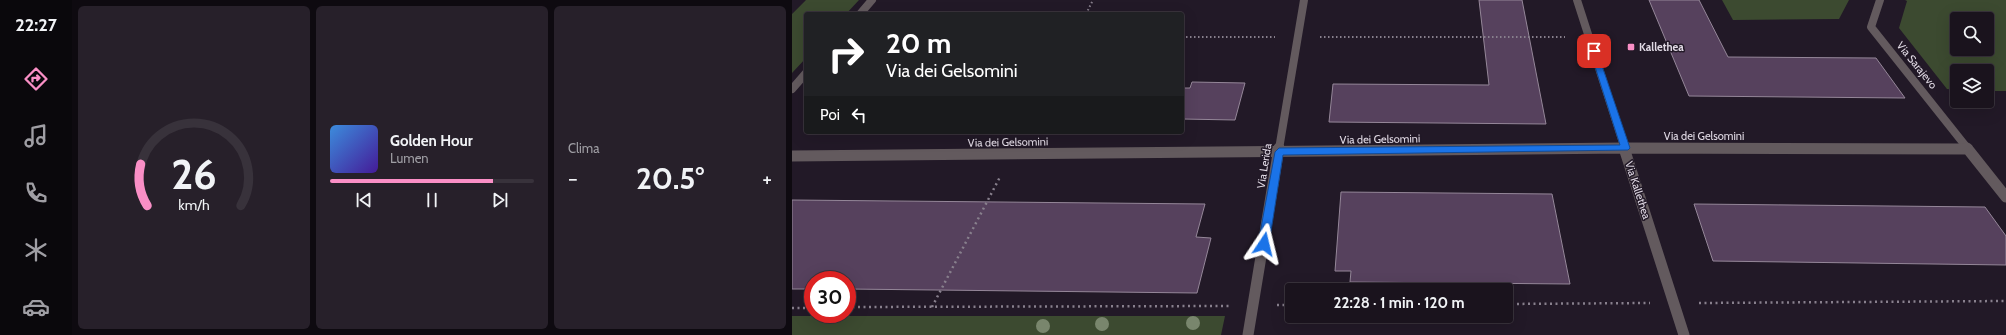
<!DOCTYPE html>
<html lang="it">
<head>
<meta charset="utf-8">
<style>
  :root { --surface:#1a131d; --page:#27202a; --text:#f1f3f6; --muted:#9f9ea4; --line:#38323b; --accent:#fa8fc6 }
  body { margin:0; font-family:Cabin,sans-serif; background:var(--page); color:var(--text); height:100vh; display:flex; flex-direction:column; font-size:15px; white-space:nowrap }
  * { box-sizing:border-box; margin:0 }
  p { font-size:13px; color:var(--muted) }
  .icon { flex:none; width:22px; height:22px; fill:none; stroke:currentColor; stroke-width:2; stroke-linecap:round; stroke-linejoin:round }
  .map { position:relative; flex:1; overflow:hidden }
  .side { display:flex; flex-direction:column; gap:6px; padding:6px; background:#0e0a10; width:720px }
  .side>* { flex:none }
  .guide { position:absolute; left:12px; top:12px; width:380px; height:122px; border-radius:4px; box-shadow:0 4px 16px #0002,0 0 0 1px var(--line); background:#202124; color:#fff; overflow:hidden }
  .controls { position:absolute; left:1158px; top:12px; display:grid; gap:8px }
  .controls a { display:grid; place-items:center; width:44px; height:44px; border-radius:4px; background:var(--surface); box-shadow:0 4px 16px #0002,0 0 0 1px var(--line); font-size:20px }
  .speed { position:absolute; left:12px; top:271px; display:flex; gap:8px; font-size:20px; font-weight:700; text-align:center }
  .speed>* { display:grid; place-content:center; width:52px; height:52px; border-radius:50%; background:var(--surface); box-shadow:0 4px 16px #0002,0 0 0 1px var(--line); line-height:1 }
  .speed .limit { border:6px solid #d22; background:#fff; color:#111 }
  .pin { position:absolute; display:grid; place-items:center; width:34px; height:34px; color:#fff; margin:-17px; border-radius:8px; box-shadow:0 2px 6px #0006 }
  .me { position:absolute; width:44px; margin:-22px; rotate:10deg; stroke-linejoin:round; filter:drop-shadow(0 0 3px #0008) }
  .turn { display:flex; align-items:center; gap:14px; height:84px; padding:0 16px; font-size:18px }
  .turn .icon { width:52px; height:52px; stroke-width:2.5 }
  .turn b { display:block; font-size:28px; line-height:34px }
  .then { display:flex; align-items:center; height:38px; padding:0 16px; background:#0003; gap:8px; font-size:15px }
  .big { font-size:30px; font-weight:800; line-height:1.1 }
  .side .tile { flex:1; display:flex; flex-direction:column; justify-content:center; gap:6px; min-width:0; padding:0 14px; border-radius:6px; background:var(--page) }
  .side .dial { align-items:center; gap:0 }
  .dial svg { height:104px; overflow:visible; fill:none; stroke:var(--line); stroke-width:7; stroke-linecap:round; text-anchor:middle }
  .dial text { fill:var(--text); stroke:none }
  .song { display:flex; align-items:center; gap:12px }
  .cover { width:48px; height:48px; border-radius:6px; background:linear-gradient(135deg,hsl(210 70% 55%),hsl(260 70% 35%)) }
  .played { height:4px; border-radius:2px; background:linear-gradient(90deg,var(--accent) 80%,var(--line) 80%) }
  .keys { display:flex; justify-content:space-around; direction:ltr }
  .heat { display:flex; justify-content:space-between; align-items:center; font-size:22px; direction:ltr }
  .side .tiles { flex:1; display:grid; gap:6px; grid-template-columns:repeat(3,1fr) }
  .trip { position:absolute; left:493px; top:283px; width:228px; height:40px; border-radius:4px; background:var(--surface); box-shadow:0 4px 16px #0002,0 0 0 1px var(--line); font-weight:800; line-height:40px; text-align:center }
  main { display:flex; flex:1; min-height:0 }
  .tabs { display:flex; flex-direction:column; width:72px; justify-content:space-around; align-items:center; background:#0a080c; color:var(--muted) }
  .tabs .icon { width:28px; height:28px }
  .tabs .selected { color:var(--accent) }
  .tabs b { font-size:18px; color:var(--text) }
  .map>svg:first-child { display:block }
  .green { fill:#3c4a30; fill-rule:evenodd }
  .building { fill:#56415d; stroke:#958799 }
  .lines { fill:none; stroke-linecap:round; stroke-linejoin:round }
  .path-far1 { stroke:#88808d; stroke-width:2; stroke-dasharray:1.5 2.5; stroke-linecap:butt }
  .path { stroke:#88808d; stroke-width:2.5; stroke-dasharray:2 3.5; stroke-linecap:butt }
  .minor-far1 { stroke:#635a5e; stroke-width:8 }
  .minor { stroke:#635a5e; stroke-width:11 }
  .tree { fill:#79866d }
  .route { fill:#1a73e8; stroke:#114b97 }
  .poi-dot { fill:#fa8fc6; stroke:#221927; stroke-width:1.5 }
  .labels { text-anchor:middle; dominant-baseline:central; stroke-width:3; stroke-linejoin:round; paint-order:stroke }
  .poi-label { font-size:11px; font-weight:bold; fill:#e1dae5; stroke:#221927; text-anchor:start }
  .street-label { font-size:11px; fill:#e1dae5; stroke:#221927 }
</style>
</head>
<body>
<main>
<nav class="tabs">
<b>22:27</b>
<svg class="icon selected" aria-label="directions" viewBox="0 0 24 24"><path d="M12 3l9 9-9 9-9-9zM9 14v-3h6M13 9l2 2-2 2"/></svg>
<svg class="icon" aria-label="music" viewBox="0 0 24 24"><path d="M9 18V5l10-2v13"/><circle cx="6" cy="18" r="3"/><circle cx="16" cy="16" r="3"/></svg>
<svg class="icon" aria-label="phone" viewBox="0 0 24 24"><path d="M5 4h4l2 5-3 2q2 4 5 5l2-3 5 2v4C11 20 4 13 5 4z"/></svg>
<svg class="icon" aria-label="climate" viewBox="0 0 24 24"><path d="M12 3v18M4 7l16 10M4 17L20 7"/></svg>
<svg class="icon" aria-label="car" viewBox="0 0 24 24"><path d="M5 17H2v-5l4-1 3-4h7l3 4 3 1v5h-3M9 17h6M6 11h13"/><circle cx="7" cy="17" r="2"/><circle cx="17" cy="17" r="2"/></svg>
</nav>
<section class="side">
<div class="tiles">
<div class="tile dial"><svg viewBox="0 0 100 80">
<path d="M14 69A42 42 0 1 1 86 69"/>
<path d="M14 69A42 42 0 0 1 9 37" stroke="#fa8fc6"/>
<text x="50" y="56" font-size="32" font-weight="700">26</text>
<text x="50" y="72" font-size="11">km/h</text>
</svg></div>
<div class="tile">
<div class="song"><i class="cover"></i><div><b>Golden Hour</b><p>Lumen</p></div></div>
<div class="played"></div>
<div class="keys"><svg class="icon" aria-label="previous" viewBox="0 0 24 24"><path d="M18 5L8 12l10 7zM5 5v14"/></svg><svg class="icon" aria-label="pause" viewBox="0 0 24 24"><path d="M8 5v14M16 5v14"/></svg><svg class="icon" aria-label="next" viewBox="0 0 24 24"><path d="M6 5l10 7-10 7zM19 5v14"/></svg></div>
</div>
<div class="tile"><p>Clima</p>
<div class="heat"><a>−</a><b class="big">20.5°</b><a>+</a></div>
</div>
</div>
</section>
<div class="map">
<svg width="1214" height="335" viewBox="0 0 1214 335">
  <rect width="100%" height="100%" fill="#221927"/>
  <path class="green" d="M 14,0 L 67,0 L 54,14 L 14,14 L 14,58 L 0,73 L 0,14 Z
    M 930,0 L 1057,0 L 1047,19 L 941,20 Z
    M 1113,0 L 1214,0 L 1214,91 L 1195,91 L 1195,71 L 1165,71 L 1165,90 L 1155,89 L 1107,28 L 1115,1 ZM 1165,19 L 1195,19 L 1195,49 L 1165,49 Z
    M 0,316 L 433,316 L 429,335 L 0,335 Z"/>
  <path class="building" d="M 687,0 L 730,0 L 754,124 L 537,122 L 541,84 L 697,85 Z
    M 857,0 L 907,0 L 936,57 L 1084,58 L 1113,98 L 897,96 Z
    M 400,82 L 453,83 L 443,120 L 390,119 L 390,88 L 398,88 Z
    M 549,192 L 760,194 L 778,284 L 558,282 L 559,271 L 543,271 Z
    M 0,200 L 413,204 L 404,237 L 419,238 L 405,293 L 55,289 L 55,280 L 21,280 L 21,289 L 0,289 Z
    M 902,204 L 1193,207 L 1214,236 L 1214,265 L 921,261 Z"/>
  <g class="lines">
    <path class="path-far1" d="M 294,14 L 301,0
      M 390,37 L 483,37
      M 528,37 L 773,37"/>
    <path class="path" d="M 907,303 L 1214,301
      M 714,304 L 858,303
      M 485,305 L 500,305
      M 55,307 L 438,306
      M 140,307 L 208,177
      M 0,308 L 21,308"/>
    <path class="minor-far1" d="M 785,0 L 833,149
      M 1088,0 L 1079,27 L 1176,149
      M 68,14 L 80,0
      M 0,89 L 14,73
      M 487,149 L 512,0
      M 748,149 L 1115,149"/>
    <path class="minor" d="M 832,148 L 892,335
      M 1175,148 L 1214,197
      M 0,156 L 833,148 L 1176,149
      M 456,335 L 487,148"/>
  </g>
  <g class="tree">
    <circle cx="401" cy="323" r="7"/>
    <circle cx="310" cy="324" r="7"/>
    <circle cx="251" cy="326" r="7"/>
  </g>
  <path class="route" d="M 802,48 L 805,51 L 838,148 L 836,150 L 491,155 L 477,244 L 475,247 L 468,247 L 466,244 L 483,152 L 487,148 L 828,145 L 798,51 Z"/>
  <rect class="poi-dot" x="835" y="43" width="8" height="8" rx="2"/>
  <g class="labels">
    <g class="poi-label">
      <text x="847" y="47">Kallethea</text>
    </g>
    <g class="street-label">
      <text transform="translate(1125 65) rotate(51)">Via Sarajevo</text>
      <text x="912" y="136">Via dei Gelsomini</text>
      <text transform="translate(588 139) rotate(-1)">Via dei Gelsomini</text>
      <text transform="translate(216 142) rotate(-1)">Via dei Gelsomini</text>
      <text transform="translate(472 166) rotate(-81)">Via Lerida</text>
      <text transform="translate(846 190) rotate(72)">Via Kallethea</text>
    </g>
  </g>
</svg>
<div class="controls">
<a><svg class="icon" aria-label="search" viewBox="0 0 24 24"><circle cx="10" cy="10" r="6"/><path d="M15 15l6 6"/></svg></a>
<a><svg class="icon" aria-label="layers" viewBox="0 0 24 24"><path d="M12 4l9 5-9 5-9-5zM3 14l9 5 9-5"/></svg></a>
</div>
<div class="speed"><div class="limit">30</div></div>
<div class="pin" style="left:802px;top:51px;background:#d93025"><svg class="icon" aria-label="arrive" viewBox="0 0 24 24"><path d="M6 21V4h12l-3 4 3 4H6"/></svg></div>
<svg class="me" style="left:472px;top:244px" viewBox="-20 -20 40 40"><path d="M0-17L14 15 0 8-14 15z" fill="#1a73e8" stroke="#fff" stroke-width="4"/></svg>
<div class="trip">22:28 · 1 min · 120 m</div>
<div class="guide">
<div class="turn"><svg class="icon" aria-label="right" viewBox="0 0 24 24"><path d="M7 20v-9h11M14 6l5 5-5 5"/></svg><div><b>20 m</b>Via dei Gelsomini</div></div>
<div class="then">Poi<svg class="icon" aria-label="left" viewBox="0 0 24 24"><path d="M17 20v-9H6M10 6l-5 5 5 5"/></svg></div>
</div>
</div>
</main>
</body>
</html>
